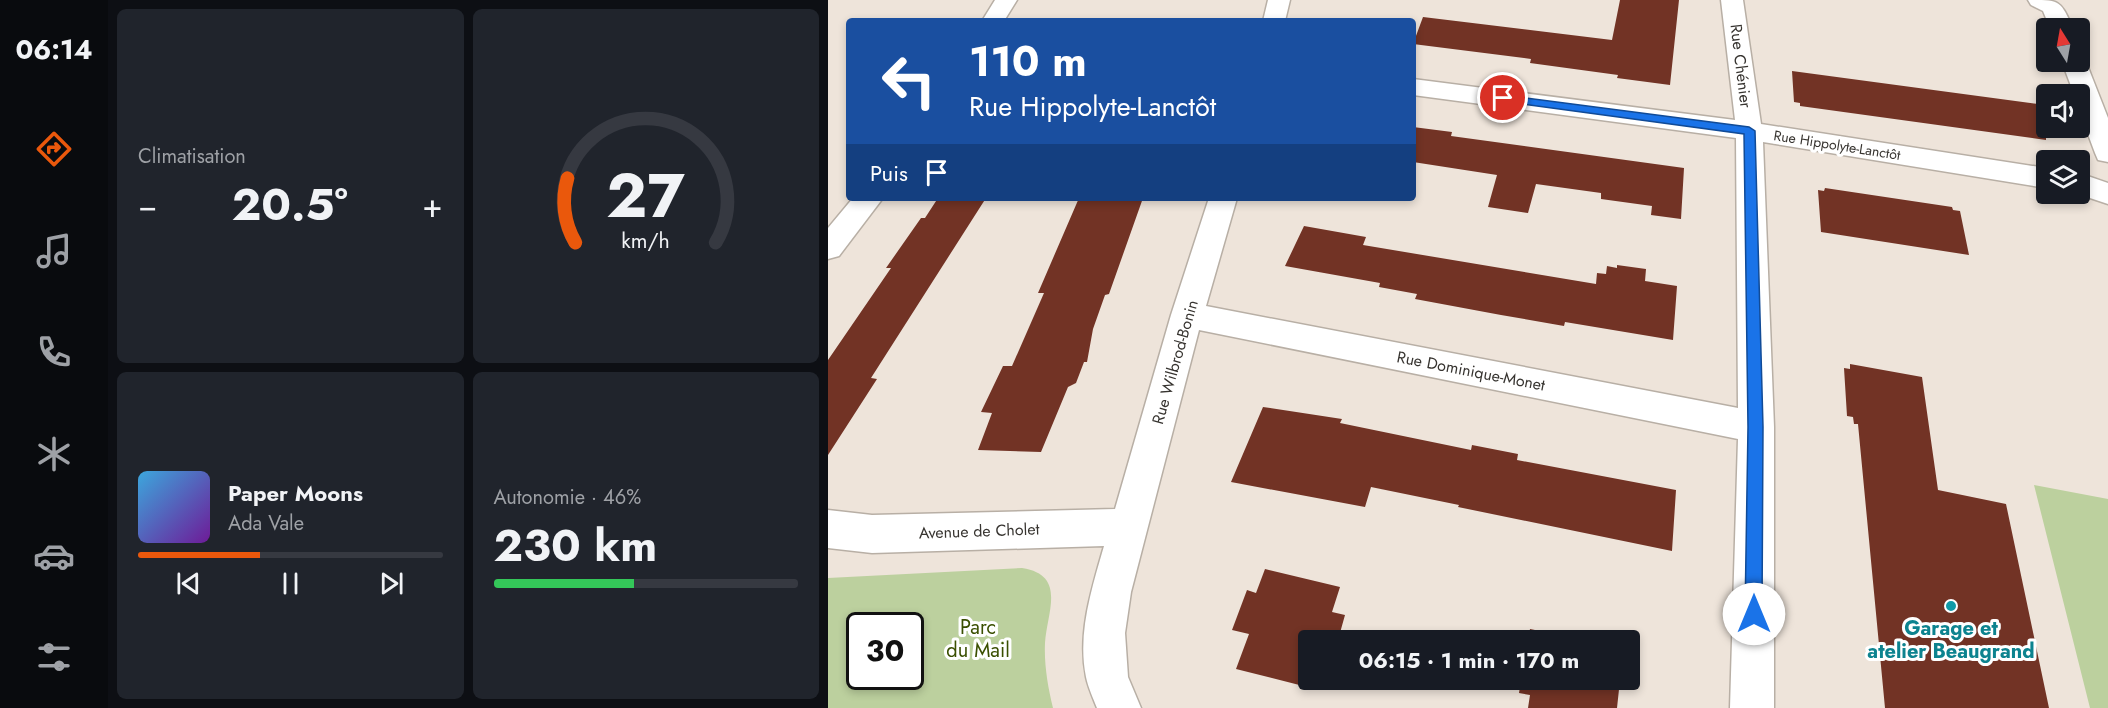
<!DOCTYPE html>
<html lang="fr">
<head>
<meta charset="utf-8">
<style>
  :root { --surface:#171b24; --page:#20242c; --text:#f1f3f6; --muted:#9ea1a6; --line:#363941; --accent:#ea580c }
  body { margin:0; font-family:Jost,sans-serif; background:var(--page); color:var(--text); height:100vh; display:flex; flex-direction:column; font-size:22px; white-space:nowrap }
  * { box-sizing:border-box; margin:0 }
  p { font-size:20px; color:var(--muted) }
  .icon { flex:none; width:33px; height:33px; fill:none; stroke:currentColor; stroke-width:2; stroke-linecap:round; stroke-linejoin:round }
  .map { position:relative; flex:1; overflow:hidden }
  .drawer { display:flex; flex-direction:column; gap:9px; padding:9px; background:#0d0f14; width:720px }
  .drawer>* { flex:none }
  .hud { position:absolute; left:18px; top:18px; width:570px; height:183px; border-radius:6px; box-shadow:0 3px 9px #0003; background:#1a4fa0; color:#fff; overflow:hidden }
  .needle { width:39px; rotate:349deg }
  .fabs { position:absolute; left:1208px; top:18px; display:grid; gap:12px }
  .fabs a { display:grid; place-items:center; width:54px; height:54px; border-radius:6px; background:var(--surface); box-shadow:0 3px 9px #0003; font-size:30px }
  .speed { position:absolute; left:18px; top:612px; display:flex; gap:12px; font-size:30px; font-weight:700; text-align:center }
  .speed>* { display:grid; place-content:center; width:78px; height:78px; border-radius:50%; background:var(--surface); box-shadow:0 3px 9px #0003; line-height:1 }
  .speed .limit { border:3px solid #111; border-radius:9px; background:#fff; color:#111 }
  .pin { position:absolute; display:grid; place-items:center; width:51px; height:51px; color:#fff; margin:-26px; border:3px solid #fff; border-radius:50%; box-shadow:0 2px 6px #0007 }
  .me { position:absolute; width:66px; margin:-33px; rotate:0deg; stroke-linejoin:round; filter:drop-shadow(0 0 4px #0008) }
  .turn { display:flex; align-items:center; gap:21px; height:126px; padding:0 24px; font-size:27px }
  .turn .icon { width:78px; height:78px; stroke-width:2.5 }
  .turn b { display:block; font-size:42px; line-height:51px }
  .then { display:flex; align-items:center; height:57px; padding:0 24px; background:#0003; gap:12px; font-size:22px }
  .big { font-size:45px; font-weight:700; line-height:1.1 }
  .drawer .card { flex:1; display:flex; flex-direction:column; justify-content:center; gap:9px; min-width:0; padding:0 21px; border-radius:9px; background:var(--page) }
  .drawer .dial { align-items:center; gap:0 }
  .dial svg { height:156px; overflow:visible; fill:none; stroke:var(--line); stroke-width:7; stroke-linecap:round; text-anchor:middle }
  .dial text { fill:var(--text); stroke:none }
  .song { display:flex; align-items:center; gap:18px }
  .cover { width:72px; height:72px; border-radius:9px; background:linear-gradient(135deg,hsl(200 70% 55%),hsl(280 70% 35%)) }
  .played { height:6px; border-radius:3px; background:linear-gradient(90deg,var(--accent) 40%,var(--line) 40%) }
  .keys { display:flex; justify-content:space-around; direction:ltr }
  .heat { display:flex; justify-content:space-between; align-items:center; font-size:33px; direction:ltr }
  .charge { height:9px; border-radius:4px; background:linear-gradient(90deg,#34c759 46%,var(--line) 0) }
  .drawer .tiles { flex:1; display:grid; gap:9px; grid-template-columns:repeat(2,1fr) }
  .trip { position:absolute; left:470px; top:630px; width:342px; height:60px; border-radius:6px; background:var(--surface); box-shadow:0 3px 9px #0003; font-weight:700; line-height:60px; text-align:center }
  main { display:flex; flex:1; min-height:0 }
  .tabs { display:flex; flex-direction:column; width:108px; justify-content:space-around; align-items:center; background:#090b0e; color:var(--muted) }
  .tabs .icon { width:42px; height:42px }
  .tabs .on { color:var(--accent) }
  .tabs b { font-size:27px; color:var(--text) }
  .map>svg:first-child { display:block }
  .green { fill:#bcd09e; fill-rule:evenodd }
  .building { fill:#723325 }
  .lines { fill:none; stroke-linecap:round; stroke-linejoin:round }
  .minor-casing { stroke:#b8afa5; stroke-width:3 }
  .minor { fill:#fff; fill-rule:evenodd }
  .route { fill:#1a73e8; stroke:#114b97; stroke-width:1.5 }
  .culture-dot { fill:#0f9aa8; stroke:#fff; stroke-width:2 }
  .labels { text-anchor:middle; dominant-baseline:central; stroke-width:6; stroke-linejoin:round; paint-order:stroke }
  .far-street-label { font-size:14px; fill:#373430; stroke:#fff }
  .street-label { font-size:16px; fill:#373430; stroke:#fff }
  .near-park-label { font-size:20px; fill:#3a4f01; stroke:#fff }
  .near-culture-label { font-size:20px; font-weight:bold; fill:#0d838f; stroke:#fff }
</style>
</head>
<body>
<main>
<nav class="tabs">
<b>06:14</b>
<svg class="icon on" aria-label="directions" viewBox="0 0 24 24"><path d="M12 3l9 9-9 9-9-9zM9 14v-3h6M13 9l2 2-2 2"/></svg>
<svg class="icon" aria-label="music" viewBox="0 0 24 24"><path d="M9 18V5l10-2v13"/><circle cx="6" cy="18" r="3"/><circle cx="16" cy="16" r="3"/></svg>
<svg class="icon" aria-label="phone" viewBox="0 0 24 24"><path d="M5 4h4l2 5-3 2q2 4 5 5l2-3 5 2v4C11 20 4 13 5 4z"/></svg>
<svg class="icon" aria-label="climate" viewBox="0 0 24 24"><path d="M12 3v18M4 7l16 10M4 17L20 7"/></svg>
<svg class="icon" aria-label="car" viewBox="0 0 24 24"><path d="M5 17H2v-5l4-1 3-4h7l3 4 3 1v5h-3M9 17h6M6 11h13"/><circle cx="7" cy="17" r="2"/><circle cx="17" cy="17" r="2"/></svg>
<svg class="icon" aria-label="filters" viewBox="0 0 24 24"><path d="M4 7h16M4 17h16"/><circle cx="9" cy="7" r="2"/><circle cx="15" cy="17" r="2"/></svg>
</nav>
<section class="drawer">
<div class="tiles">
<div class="card"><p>Climatisation</p>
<div class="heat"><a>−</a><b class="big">20.5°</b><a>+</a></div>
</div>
<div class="card dial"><svg viewBox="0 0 100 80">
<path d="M14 69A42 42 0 1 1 86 69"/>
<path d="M14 69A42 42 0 0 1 10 36" stroke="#ea580c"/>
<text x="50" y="56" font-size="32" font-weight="700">27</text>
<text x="50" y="72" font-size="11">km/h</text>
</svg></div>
<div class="card">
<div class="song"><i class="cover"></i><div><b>Paper Moons</b><p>Ada Vale</p></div></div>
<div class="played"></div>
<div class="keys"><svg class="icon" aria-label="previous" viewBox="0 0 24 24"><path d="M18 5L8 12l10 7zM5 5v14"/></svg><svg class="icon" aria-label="pause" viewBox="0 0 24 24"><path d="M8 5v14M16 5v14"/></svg><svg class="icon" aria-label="next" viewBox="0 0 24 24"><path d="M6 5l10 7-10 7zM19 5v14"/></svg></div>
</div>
<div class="card"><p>Autonomie · 46%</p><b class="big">230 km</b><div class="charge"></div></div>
</div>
</section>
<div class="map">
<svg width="1280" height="708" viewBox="0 0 1280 708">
  <rect width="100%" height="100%" fill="#eee4da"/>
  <path class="green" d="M 1206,485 L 1280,499 L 1280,708 L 1262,708 Z
    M 194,568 C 239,575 219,612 217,643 C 216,665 220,687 225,708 L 0,708 L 0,578 ZM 32,626 L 82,626 L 82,676 L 32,676 Z"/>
  <path class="building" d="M 792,0 L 851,0 L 842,85 L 789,78 L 790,75 L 702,63 L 703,59 L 585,44 L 595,17 L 784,40 Z
    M 964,71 L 1218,105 L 1218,140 L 972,106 L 972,103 L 966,102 Z
    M 585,127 L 624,132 L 623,136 L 856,168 L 853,219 L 823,215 L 824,206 L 773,199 L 773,193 L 708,184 L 700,213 L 660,207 L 669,175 L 585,162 Z
    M 997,188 L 1124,207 L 1125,210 L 1132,211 L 1141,255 L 993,232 L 990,190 L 996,191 Z
    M 110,198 L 158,198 L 43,378 L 49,379 L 0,455 L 0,360 L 63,268 L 58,268 L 93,218 L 97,218 Z
    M 251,198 L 315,198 L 281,294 L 277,295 L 265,329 L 259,362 L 256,362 L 248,383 L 240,387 L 213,452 L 150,450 L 164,413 L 153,412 L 175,366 L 184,366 L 216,293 L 210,293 Z
    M 476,226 L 538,237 L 535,245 L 768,284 L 769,273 L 778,274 L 779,266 L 789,268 L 789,265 L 818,269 L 817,281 L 849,286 L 845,340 L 737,322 L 736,326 L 673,315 L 587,299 L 589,294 L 551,287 L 552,283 L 457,266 Z
    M 1022,364 L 1094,377 L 1110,490 L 1178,504 L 1221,708 L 1057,708 L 1030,424 L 1026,424 L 1025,417 L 1019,416 L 1016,368 L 1022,369 Z
    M 435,407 L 514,419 L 512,423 L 643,450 L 644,445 L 690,454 L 689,460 L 848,490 L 844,551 L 630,507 L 631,505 L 543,487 L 537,507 L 403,482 Z
    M 437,569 L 512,587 L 504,612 L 517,615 L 510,640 L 480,640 L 480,680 L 490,680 L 487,689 L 408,669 L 421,634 L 404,630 L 419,590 L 428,593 Z
    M 702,629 L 757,640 L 700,640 Z
    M 693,680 L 792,680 L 789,708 L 700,708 L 702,695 L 691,693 Z"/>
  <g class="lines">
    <g class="minor-casing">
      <path id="minor" d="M 167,0 L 189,0 L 176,21 L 154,21 Z
        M 440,0 L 462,0 L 457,21 L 435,21 Z
        M 893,0 L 915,0 L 933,124 L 1218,168 L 1218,188 L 935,142 L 946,427 L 946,708 L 902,708 L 910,439 L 371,330 L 303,592 L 297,633 L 300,677 L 313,708 L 269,708 C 265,698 260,687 258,677 C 249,633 264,588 276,546 L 44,553 L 0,548 L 0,510 L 44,515 L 287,509 L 343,315 L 381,198 L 409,198 L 378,306 L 910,408 L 908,138 L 585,95 L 585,79 L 907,120 Z
        M 1200,0 C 1233,0 1232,0 1245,28 L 1222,28 L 1215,11 L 1203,5 Z
        M 1251,56 L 1258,62 L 1280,118 L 1280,162 L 1270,160 L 1267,153 L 1251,110 L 1251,94 L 1246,94 L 1234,62 L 1251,62 Z
        M 1251,173 L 1280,183 L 1280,204 L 1250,194 Z
        M 25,198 L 55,198 L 11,256 L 0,259 L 0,228 Z"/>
    </g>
    <use href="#minor" class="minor"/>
  </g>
  <path class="route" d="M 675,95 L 921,127 L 927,131 L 935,427 L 934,614 L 931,620 L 926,623 L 920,620 L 917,614 L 920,427 L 916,134 L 671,101 L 671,96 Z"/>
  <circle class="culture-dot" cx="1123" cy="606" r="6"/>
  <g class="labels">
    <g class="far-street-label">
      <text transform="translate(1009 145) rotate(9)">Rue Hippolyte-Lanctôt</text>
    </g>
    <g class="street-label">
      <text transform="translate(913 66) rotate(83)">Rue Chénier</text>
      <text transform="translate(347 362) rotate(-74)">Rue Wilbrod-Bonin</text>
      <text transform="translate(643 371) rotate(11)">Rue Dominique-Monet</text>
      <text transform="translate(151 531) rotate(-2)">Avenue de Cholet</text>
    </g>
    <g class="near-park-label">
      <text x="150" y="627">Parc<tspan x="150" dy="23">du Mail</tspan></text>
    </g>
    <g class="near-culture-label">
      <text x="1123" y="628">Garage et<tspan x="1123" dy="23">atelier Beaugrand</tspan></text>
    </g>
  </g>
</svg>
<div class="fabs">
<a><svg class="needle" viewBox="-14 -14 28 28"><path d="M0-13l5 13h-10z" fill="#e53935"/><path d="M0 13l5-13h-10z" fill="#9ea1a6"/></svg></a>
<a><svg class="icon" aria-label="sound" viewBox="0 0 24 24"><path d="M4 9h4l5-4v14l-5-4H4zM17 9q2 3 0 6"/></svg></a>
<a><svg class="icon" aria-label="layers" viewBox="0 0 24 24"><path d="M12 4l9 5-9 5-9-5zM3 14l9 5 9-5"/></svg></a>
</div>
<div class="speed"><div class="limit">30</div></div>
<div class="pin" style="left:675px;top:98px;background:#d93025"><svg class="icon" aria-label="arrive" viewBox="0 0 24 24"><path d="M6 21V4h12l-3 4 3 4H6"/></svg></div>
<svg class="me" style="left:926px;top:614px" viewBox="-20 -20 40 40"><circle r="19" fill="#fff"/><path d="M0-13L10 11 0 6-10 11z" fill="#1a73e8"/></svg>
<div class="trip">06:15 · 1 min · 170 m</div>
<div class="hud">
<div class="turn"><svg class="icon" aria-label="left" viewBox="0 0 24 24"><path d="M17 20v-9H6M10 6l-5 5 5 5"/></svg><div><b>110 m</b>Rue Hippolyte-Lanctôt</div></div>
<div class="then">Puis<svg class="icon" aria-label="arrive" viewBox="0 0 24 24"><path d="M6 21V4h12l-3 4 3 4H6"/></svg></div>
</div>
</div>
</main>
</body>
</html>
